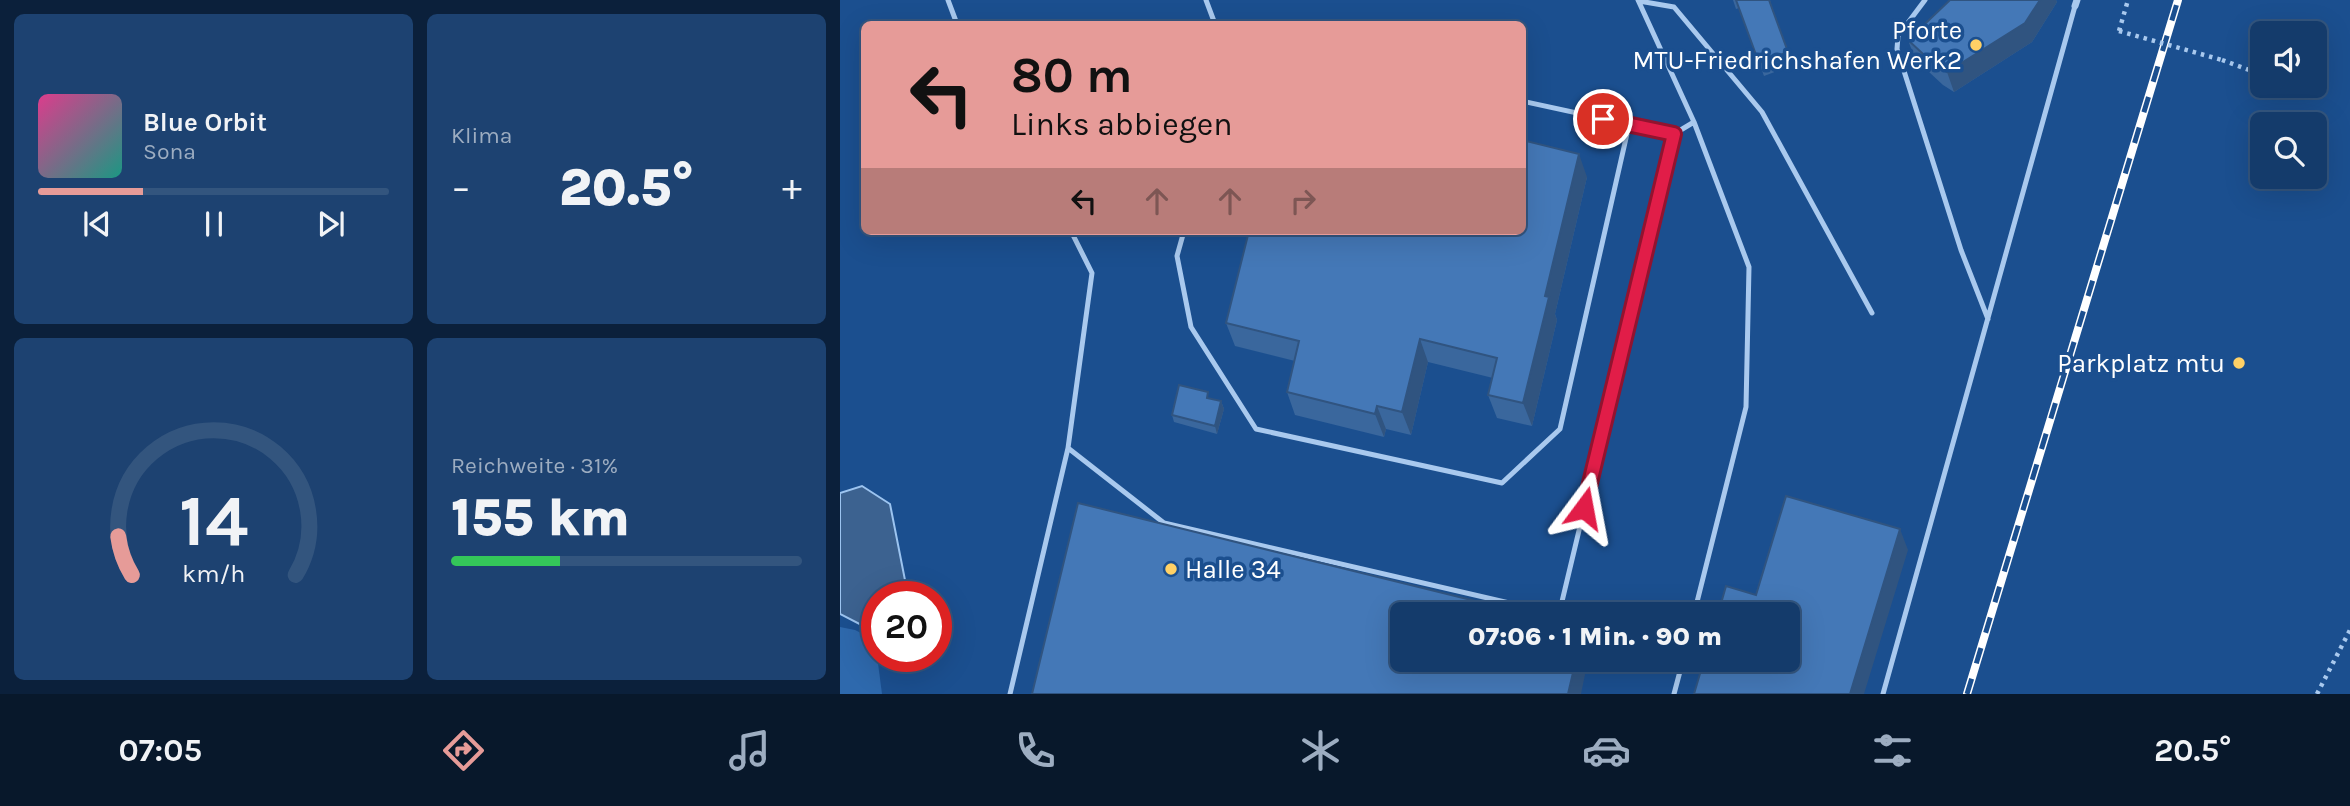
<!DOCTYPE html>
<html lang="de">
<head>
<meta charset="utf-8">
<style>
  :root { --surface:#143b6b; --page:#1d4271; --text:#f1f3f6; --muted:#9dadc1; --line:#33557e; --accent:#e69b98 }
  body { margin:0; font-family:Karla,sans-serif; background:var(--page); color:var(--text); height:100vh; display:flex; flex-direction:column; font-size:26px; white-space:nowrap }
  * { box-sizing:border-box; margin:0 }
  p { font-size:23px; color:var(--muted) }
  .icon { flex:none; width:38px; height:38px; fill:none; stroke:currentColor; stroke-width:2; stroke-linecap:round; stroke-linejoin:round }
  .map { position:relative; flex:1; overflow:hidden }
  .details { display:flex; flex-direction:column; gap:14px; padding:14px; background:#0b203b; width:840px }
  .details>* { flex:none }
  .hud { position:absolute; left:21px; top:21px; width:665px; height:214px; border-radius:10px; box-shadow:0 7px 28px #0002,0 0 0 2px var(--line); background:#e69b98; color:#111; overflow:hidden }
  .fabs { position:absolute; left:1410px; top:21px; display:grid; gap:14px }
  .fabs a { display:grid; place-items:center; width:77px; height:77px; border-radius:10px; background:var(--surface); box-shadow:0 7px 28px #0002,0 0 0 2px var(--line); font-size:35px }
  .speed { position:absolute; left:21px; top:581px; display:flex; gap:14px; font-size:35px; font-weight:700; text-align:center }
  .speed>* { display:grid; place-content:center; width:91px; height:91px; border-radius:50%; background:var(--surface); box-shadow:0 7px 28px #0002,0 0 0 2px var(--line); line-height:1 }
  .speed .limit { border:10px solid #d22; background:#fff; color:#111 }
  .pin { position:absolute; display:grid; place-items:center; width:60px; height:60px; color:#fff; margin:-30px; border:4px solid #fff; border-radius:50%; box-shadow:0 2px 7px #0007 }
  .me { position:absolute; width:77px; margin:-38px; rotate:13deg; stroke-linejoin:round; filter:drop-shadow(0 0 5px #0008) }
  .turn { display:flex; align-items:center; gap:24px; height:147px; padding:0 35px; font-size:32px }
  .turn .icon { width:91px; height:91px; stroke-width:2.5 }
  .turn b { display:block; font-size:49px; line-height:60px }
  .lanes { display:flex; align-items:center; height:66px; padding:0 35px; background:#0003; justify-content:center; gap:35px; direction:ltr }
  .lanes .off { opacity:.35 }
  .big { font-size:52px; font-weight:800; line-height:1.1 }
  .details .tile { flex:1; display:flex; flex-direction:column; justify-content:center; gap:10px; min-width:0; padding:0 24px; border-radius:10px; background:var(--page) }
  .details .dial { align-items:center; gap:0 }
  .dial svg { height:182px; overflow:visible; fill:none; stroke:var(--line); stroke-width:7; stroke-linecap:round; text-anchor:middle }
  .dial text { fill:var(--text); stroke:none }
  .song { display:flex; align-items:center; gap:21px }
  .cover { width:84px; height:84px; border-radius:10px; background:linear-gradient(135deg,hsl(330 70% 55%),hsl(170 70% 35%)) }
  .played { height:7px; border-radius:4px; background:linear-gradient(90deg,var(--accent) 30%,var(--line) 30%) }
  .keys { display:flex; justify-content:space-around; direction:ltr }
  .heat { display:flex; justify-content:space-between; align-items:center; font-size:38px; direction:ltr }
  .charge { height:10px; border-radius:5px; background:linear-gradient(90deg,#34c759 31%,var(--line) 0) }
  .details .tiles { flex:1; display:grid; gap:14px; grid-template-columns:repeat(2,1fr) }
  .trip { position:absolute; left:550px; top:602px; width:410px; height:70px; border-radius:10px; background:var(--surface); box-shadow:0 7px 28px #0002,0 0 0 2px var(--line); font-weight:800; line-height:70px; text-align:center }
  .tabs { display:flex; height:112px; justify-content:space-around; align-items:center; background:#08182b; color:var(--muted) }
  .tabs .icon { width:49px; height:49px }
  .tabs .current { color:var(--accent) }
  .tabs b { font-size:32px; color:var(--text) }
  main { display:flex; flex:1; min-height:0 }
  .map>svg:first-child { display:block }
  .green { fill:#2e69ad }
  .water { fill:#3c6290; stroke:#9cc4f0; stroke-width:2 }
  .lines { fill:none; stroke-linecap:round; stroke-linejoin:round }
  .path { stroke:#a9c9ee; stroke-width:4.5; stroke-dasharray:3.5 5; stroke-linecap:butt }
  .service { stroke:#a9c9ee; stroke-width:5 }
  .minor { stroke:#a9c9ee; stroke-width:7 }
  .rail-casing { stroke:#fff; stroke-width:8 }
  .rail { stroke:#1b4f8f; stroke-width:5; stroke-dasharray:16; stroke-linecap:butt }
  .path-bridge { stroke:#a9c9ee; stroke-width:4.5; stroke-dasharray:3.5 5; stroke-linecap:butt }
  .wall { fill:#3a679d }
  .shaded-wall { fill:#305480 }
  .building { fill:#4478b7; stroke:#305480; stroke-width:2 }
  .route-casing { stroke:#92132f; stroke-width:18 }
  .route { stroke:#e11d48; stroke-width:12 }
  .poi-dot { fill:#ffd166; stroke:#1b4f8f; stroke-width:2.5 }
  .labels { text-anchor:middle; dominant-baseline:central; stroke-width:7; stroke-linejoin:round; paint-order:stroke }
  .poi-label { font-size:26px; fill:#fff; stroke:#1b4f8f; text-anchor:end }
</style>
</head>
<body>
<main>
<section class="details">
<div class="tiles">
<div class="tile">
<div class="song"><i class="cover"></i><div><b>Blue Orbit</b><p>Sona</p></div></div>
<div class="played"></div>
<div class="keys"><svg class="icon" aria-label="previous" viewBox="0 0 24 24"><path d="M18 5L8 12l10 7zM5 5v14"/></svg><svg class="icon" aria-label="pause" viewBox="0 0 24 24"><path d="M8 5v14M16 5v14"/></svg><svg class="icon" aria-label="next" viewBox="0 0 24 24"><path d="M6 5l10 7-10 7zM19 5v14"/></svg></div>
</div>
<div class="tile"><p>Klima</p>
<div class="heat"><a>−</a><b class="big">20.5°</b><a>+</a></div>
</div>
<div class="tile dial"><svg viewBox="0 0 100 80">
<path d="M14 69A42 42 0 1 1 86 69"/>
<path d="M14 69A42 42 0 0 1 8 52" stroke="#e69b98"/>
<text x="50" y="56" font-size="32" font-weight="700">14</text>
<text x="50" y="72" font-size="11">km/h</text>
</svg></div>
<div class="tile"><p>Reichweite · 31%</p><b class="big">155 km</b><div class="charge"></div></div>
</div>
</section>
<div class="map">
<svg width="1510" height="694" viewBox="0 0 1510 694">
  <rect width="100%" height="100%" fill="#1b4f8f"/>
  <path class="green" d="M 0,627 L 15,630 L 35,640 L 42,694 L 0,694 Z"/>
  <path class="water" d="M 22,486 L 50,504 L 65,580 L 65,597 L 37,597 L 37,633 L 0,614 L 0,493 Z"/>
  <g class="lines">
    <path class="path" d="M 1279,31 L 1288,0
      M 1382,60 L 1412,71
      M 1477,694 L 1510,630"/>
    <path class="service" d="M 108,0 L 117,24
      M 366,0 L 375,24
      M 798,0 L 854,122 L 909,267 L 906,407 L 854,614
      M 1085,0 L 1058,36 L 1057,49 L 1121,250 L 1148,319
      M 799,1 L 834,7 L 922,112 L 1032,313
      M 682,101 L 834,134
      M 231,231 L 252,273 L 228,448 L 324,523 L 717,614
      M 344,231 L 337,256 L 351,327 L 416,429 L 662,483 L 720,429 L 789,125
      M 719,614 L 834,134 L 854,122
      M 170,694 L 228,448
      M 834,694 L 843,660
      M 1043,694 L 1235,6"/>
    <path class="minor" d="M 1235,6 L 1237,0"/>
    <g class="rail-casing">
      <path id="rail" d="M 1127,694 L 1338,0"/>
    </g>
    <use href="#rail" class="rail"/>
    <path class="path-bridge" d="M 1279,31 L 1382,60"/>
  </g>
  <path class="wall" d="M 893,0 L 930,0 L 932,8 L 953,65 L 924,76 L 899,8 L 896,9 Z
    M 1110,0 L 1216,0 L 1217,2 L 1192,42 L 1114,92 L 1103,85 L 1075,59 L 1068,40 Z
    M 747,177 L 715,314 L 717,320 L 692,426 L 657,418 L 648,395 L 653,378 L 588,362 L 571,435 L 546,429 L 544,437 L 455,415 L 447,392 L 455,361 L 395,346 L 386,323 Z
    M 370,399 L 381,401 L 384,409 L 377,434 L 334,422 L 332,415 Z"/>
  <path class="shaded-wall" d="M 1200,0 L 1216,0 L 1217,2 L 1192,42 L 1114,92 L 1107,72 Z
    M 739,154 L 747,177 L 715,314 L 717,320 L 692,426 L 683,403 L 705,296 Z
    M 580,339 L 588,362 L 571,435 L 562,412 Z
    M 381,401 L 384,409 L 377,434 L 375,426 Z
    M 537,406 L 546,429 L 544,437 L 535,414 Z
    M 1060,529 L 1068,550 L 1024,694 L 1010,694 Z
    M 736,660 L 748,660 L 741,694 L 728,694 Z"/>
  <path class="building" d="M 896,0 L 929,0 L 948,52 L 919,63 Z
    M 1110,0 L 1200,0 L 1185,23 L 1107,72 L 1096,66 L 1068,40 Z
    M 682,140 L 739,154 L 705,296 L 709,297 L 683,403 L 648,395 L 657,358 L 580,339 L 562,412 L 537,406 L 535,414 L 447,392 L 459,341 L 386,323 L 409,231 L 682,231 Z
    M 339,385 L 368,392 L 367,398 L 381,401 L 375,426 L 332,415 Z
    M 946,496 L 1060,529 L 1010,694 L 854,694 L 864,660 L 947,660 L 947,614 L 878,614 L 886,586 L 916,595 Z
    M 238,503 L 688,614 L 562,614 L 562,660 L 736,660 L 728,694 L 192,694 Z"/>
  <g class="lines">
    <g class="route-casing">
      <path id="route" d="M 744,508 L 834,134 L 763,119"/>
    </g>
    <use href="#route" class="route"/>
  </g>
  <g class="poi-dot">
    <circle cx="1136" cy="45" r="7"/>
    <circle cx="1399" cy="363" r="7"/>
    <circle cx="331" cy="569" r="7"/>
  </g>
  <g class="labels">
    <g class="poi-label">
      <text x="1122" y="30">Pforte<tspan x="1122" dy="30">MTU-Friedrichshafen Werk2</tspan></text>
      <text x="1385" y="363">Parkplatz mtu</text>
      <text x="345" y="569" text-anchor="start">Halle 34</text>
    </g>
  </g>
</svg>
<div class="fabs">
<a><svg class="icon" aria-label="sound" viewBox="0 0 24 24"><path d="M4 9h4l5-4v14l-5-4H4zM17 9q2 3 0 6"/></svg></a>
<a><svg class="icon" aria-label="search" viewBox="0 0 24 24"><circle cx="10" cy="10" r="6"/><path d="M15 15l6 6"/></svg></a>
</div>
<div class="speed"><div class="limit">20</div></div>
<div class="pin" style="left:763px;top:119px;background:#d93025"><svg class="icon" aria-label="arrive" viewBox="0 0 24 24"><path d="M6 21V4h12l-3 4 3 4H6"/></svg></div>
<svg class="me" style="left:744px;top:508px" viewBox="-20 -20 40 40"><path d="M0-17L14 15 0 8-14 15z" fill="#e11d48" stroke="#fff" stroke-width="4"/></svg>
<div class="trip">07:06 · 1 Min. · 90 m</div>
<div class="hud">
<div class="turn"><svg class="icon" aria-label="left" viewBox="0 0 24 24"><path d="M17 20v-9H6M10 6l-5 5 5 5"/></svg><div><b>80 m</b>Links abbiegen</div></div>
<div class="lanes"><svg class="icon" aria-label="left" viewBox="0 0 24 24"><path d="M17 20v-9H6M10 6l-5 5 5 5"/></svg><svg class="icon off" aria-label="ahead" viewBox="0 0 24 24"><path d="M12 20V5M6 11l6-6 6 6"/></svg><svg class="icon off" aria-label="ahead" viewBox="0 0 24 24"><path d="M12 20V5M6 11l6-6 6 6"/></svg><svg class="icon off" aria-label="right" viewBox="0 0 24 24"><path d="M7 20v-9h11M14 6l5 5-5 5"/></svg></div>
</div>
</div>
</main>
<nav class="tabs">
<b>07:05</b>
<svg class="icon current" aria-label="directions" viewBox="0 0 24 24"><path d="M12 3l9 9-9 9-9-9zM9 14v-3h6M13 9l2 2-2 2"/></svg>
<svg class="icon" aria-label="music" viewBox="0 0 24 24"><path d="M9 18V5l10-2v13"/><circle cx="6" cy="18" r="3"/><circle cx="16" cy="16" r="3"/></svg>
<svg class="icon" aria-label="phone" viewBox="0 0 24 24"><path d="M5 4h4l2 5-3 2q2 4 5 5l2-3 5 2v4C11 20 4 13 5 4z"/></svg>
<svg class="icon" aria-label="climate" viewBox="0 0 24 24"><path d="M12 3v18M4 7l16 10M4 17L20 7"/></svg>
<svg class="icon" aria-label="car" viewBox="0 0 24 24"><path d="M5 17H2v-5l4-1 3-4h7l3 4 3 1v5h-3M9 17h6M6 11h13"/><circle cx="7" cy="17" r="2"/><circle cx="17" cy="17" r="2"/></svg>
<svg class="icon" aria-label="filters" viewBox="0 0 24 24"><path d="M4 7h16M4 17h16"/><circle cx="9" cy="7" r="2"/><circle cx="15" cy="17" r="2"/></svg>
<b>20.5°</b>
</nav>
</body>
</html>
